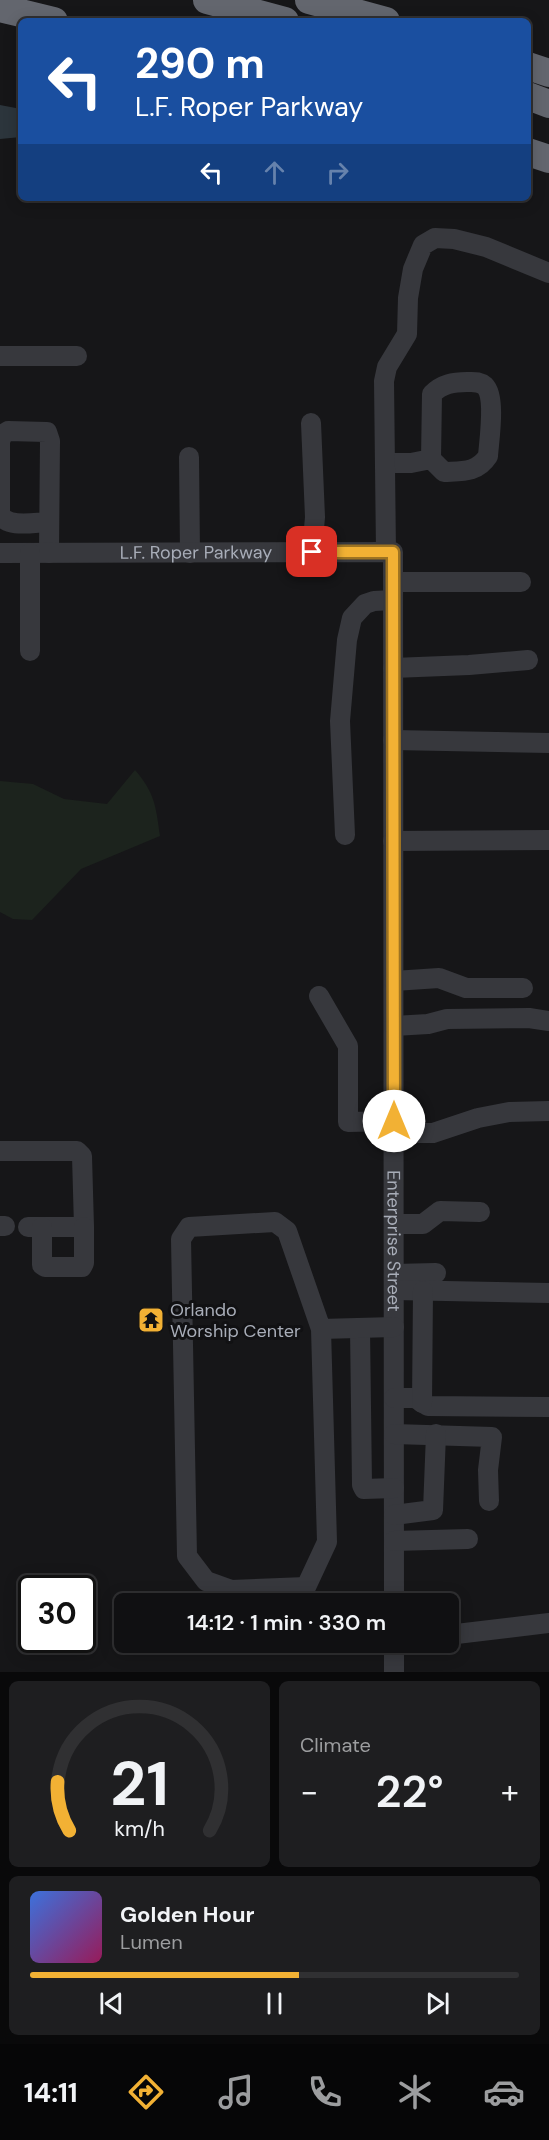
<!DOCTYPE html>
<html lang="en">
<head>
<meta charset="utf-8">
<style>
  :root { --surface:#101012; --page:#1e1e20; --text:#f1f3f6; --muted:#9c9d9f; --line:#303032; --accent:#f2b134 }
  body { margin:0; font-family:"DM Sans",sans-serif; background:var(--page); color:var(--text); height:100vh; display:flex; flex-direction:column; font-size:22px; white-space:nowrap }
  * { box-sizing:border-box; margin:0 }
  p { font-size:20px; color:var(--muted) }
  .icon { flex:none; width:33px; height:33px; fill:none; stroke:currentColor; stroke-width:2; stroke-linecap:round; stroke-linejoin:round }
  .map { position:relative; height:1672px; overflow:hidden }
  .drawer { display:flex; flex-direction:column; gap:9px; padding:9px; background:#09090a; flex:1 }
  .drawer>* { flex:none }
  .guide { position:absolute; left:18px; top:18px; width:513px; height:183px; border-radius:9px; box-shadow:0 3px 15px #0003,0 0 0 2px var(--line); background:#1a4fa0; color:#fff; overflow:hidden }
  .speed { position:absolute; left:18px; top:1575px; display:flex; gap:12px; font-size:30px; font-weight:700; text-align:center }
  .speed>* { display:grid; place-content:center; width:78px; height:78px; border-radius:50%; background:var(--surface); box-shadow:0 3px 15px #0003,0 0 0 2px var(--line); line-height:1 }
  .speed .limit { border:3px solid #111; border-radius:9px; background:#fff; color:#111 }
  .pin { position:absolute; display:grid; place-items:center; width:51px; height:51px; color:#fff; margin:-26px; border-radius:12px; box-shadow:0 3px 9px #0006 }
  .me { position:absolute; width:66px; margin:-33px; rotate:0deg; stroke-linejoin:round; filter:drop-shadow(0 0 4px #0008) }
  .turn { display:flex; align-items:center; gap:21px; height:126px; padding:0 18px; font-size:27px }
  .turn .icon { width:78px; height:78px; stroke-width:2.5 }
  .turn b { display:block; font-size:42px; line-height:51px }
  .lanes { display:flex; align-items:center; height:57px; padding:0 18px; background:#0003; justify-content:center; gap:30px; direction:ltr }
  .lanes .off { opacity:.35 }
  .big { font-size:45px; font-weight:600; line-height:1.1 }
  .drawer .card { flex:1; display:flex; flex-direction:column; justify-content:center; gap:9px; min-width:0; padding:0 21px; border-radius:9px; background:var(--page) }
  .drawer .dial { align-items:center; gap:0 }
  .dial svg { height:156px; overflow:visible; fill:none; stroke:var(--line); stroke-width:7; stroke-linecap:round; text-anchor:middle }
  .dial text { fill:var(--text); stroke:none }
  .song { display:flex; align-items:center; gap:18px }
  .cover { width:72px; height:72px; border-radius:9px; background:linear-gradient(135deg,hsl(220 70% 55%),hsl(330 70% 35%)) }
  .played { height:6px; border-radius:3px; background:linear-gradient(90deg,var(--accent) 55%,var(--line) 55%) }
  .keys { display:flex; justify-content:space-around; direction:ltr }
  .heat { display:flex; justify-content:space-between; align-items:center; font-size:33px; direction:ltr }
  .drawer .tiles { flex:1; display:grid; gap:9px; grid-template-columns:1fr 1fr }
  .card:last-child { grid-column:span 2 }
  .trip { position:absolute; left:114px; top:1593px; width:345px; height:60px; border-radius:9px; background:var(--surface); box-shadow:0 3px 15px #0003,0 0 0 2px var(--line); font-weight:600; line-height:60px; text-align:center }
  .tabs { display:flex; height:96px; justify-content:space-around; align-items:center; background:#060607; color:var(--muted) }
  .tabs .icon { width:42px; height:42px }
  .tabs .on { color:var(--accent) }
  .tabs b { font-size:27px; color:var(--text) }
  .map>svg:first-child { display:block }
  .green { fill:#1c231d }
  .water { fill:#2c353c }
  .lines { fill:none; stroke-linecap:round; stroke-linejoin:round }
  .minor { stroke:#37383d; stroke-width:20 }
  .highway { stroke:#63666e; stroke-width:28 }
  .route-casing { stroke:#9d7322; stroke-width:15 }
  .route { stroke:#f2b134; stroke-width:10 }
  .labels { text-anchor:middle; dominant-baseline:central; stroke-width:6; stroke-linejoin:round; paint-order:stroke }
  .street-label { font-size:18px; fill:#a8adb8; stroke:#111113 }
  .poi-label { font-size:18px; fill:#a8adb8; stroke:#111113; text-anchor:start }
</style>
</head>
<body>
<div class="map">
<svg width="549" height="1672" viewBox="0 0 549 1672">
  <rect width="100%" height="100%" fill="#161618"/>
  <path class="green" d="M 135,770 C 155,793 156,807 160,836 L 81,869 L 32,920 L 13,919 L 0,912 L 0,781 L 33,784 L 64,799 L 107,804 Z"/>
  <path class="water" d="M 0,105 L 21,109 L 21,137 L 0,139 Z"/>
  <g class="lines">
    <g class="minor">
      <path d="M 0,356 L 77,356"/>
      <path d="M 311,423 L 315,517 L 312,552"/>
      <path d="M 189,457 L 190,553"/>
      <path d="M 386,463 L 411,463 L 431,459 L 432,394 C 442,384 453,382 467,382 C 474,382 479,381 485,386 C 496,397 489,441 488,456 C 477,473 462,471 444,472 L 431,459"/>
      <path d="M 49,522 C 35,522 7,529 0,514 L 0,441 L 3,434 L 8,431 L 47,432 L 50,441 L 49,553"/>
      <path d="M 386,552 L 384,381 L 387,367 L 407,334 L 408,298 L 413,269 L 423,245 L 435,238 L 454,239 L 486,247 L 549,273"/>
      <path id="s1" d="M 0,553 L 393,552 L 394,1604"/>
      <path d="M 393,582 L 521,582"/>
      <path d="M 30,651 L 30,553"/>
      <path d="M 393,668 L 469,665 L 528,660"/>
      <path d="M 393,740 L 549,743"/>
      <path d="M 345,835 L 340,721 L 347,640 L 352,618 L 365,604 L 374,601 L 393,600"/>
      <path d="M 393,841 L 549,840"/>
      <path d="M 394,981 L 439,978 L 466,988 L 523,988"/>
      <path d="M 319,996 L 348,1046 L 348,1122 L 394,1121"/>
      <path d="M 394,1026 L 428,1024 L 447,1019 L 529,1018 L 549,1021"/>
      <path d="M 394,1133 L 433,1133 L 478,1118 L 509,1112 L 549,1111"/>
      <path d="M 0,1151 L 77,1151 L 82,1156 L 84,1227 L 28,1227"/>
      <path d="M 394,1224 L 423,1224 L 440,1211 L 480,1212"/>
      <path d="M 0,1226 L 5,1226"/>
      <path d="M 42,1227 L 42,1265 L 45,1267 L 82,1267 L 84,1263 L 84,1227"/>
      <path d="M 394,1274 L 436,1273"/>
      <path d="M 394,1290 L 549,1293"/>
      <path d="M 360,1328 L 362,1485 L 364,1489 L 394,1488"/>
      <path d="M 321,1329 L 327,1542 L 306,1587 L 231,1590 L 206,1581 L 187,1556 L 181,1239 L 189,1227 L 275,1222 L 287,1231 L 321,1329 L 394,1327"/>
      <path d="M 394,1398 L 415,1398 L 428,1406 L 549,1407"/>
      <path d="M 422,1403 L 423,1291"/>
      <path d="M 394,1434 L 492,1437 L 488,1470 L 489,1501"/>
      <path d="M 394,1515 L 433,1510 L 436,1434"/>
      <path d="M 394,1541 L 468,1539"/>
      <path d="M 448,1635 L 549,1623"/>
      <path d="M 394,1642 L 394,1672"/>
    </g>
    <path class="highway" d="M 207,0 L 285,21
      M 309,0 L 386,21
      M 0,8 L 54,21
      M 528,66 L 549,73
      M 528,96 L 549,104
      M 528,152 L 549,159"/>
  </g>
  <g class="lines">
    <g class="route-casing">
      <path id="route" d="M 312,552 L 393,552 L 394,1121"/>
    </g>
    <use href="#route" class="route"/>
  </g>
  <defs>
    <g id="temple-square" transform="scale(1.35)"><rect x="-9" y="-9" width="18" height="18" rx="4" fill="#f2b134" stroke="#111113"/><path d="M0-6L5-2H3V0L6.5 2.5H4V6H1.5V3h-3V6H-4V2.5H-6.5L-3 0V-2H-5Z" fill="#111"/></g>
  </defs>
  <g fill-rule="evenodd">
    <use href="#temple-square" x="151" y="1320"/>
  </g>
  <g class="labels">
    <g class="street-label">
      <text stroke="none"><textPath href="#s1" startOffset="196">L.F. Roper Parkway</textPath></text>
      <text stroke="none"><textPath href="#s1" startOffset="1082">Enterprise Street</textPath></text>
    </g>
    <g class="poi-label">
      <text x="170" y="1310">Orlando<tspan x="170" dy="21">Worship Center</tspan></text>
    </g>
  </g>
</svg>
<div class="speed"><div class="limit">30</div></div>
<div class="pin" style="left:312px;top:552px;background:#d93025"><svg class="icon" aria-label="arrive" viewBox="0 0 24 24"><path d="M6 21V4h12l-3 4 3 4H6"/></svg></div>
<svg class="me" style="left:394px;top:1121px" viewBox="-20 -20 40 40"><circle r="19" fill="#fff"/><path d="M0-13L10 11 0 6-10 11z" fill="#f2b134"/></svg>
<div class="trip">14:12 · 1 min · 330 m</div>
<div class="guide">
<div class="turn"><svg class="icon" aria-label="left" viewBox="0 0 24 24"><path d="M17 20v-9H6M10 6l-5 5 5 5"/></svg><div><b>290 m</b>L.F. Roper Parkway</div></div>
<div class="lanes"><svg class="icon" aria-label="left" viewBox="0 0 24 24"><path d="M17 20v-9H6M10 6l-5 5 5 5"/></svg><svg class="icon off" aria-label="ahead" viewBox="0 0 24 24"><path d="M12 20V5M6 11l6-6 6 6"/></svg><svg class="icon off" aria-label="right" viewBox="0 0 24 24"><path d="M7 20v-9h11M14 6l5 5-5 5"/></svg></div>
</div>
</div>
<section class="drawer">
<div class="tiles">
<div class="card dial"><svg viewBox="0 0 100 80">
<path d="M14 69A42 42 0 1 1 86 69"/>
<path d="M14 69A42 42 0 0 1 8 44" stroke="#f2b134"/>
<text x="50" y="56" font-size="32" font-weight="700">21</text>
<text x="50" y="72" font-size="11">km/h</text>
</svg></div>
<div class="card"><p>Climate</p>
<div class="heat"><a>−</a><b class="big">22°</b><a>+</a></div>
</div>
<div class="card">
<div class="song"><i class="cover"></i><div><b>Golden Hour</b><p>Lumen</p></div></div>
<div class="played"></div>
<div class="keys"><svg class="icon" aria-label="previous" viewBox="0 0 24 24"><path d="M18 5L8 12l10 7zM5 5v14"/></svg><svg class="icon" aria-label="pause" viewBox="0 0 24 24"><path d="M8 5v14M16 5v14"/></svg><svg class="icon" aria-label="next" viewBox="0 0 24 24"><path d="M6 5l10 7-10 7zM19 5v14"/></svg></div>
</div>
</div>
</section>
<nav class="tabs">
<b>14:11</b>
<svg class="icon on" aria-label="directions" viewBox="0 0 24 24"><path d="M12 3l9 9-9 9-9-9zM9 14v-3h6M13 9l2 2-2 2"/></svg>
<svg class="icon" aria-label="music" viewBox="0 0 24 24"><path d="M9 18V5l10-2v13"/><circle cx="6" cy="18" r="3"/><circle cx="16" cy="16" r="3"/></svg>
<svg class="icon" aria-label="phone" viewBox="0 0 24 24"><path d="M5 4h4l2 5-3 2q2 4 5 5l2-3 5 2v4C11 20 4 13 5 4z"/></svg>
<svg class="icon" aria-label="climate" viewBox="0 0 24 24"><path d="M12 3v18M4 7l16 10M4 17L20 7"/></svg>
<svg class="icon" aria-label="car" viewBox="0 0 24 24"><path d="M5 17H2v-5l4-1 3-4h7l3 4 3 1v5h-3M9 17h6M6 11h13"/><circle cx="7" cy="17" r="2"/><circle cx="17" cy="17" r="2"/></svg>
</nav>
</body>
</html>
